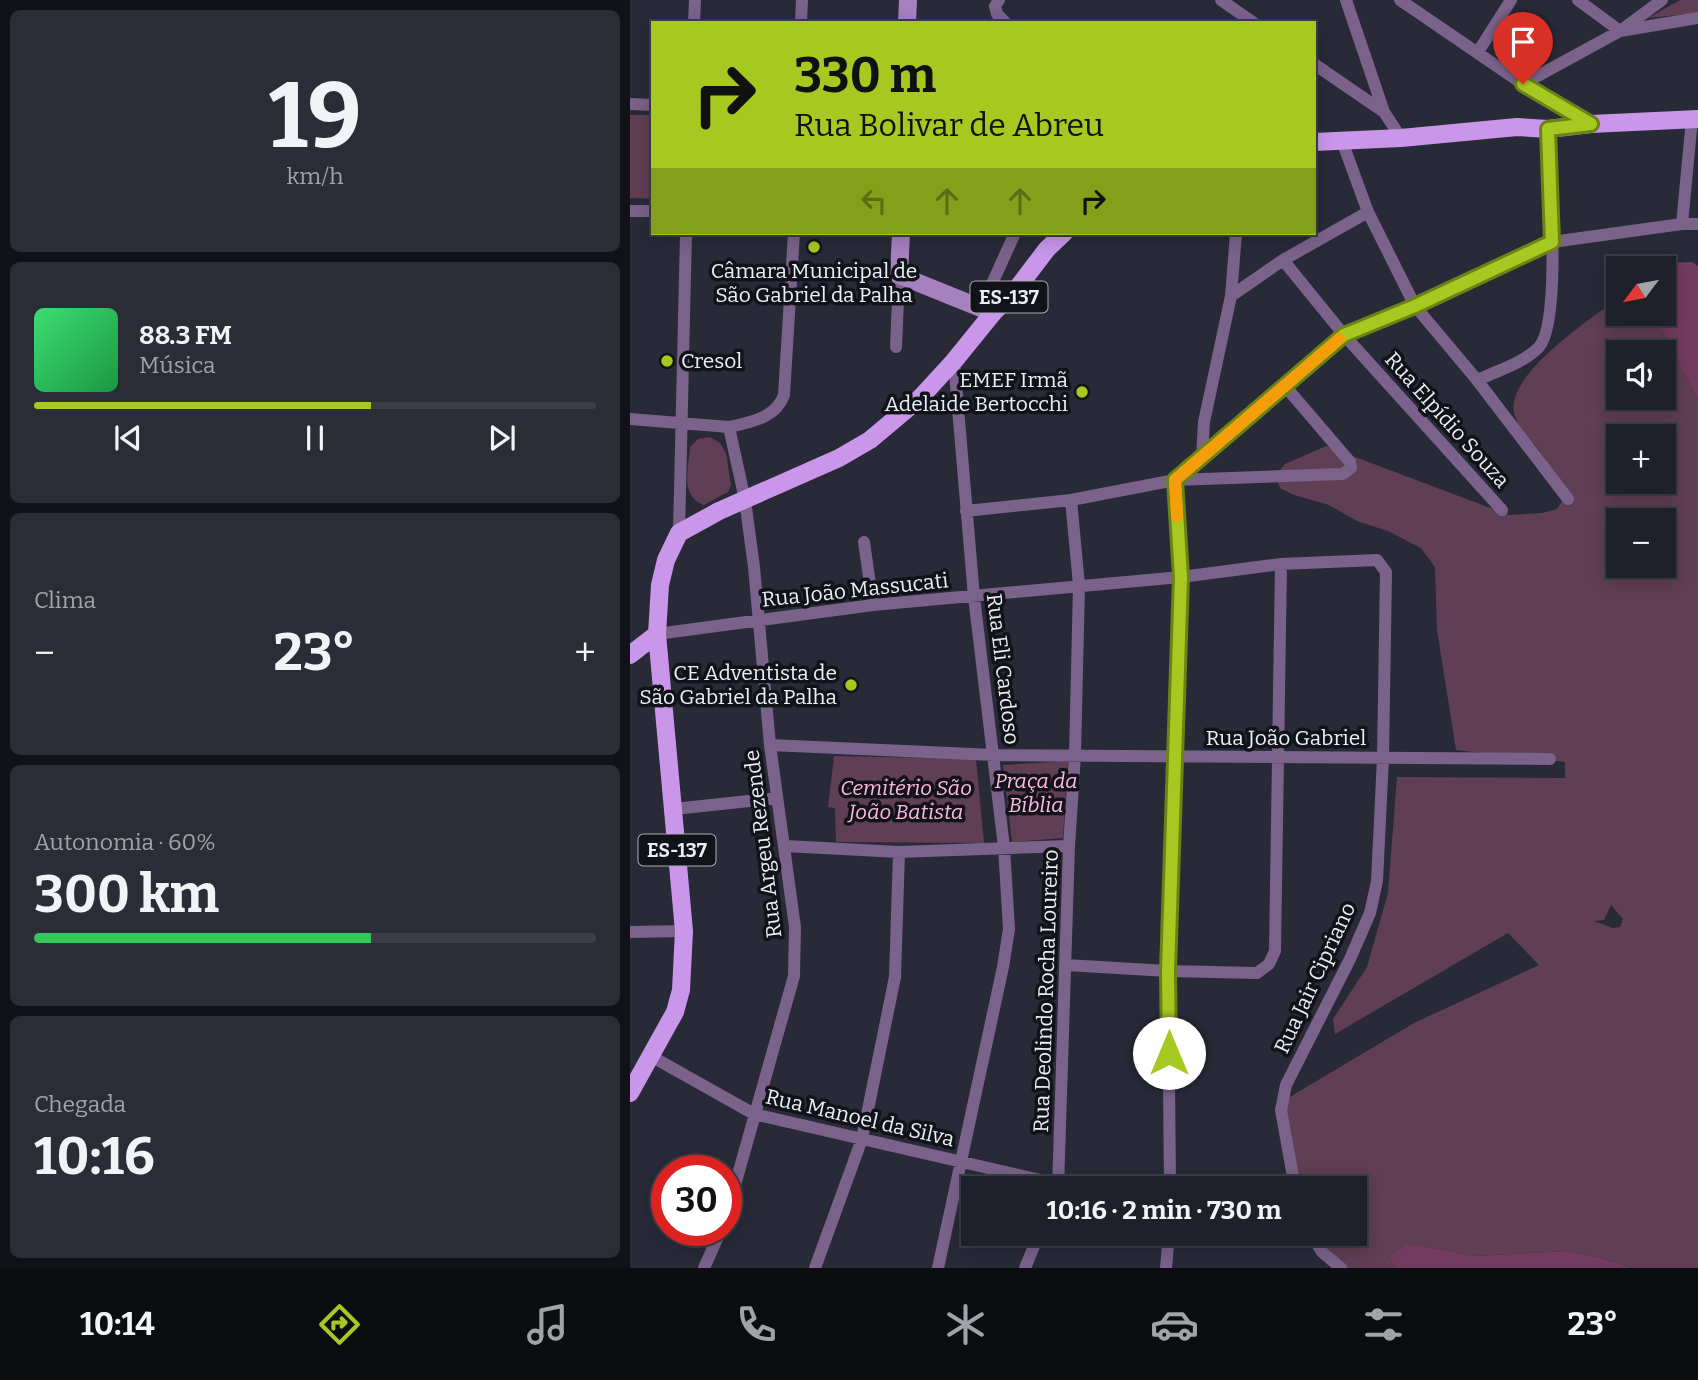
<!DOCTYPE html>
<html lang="pt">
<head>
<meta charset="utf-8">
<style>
  :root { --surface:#1e202a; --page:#2b2d36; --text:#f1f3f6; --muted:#a1a3a8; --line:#3c3e47; --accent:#a6c821 }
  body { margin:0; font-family:Bitter,serif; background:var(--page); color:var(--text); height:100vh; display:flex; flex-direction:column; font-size:26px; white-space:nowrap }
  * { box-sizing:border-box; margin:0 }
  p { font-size:23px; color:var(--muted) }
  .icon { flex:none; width:38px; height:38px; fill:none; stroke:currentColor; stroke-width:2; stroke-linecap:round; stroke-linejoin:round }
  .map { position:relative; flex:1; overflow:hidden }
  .sheet { display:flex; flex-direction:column; gap:10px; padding:10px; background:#101217; width:630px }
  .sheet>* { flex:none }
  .banner { position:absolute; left:21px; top:21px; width:665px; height:214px; border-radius:0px; box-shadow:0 4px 18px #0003,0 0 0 2px var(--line); background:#a6c821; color:#111; overflow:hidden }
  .needle { width:46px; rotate:238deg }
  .tools { position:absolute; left:976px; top:256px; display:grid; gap:14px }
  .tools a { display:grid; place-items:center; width:70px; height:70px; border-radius:0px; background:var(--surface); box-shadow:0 4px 18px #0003,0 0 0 2px var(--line); font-size:35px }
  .speed { position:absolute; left:21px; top:1155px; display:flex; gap:14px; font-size:35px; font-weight:700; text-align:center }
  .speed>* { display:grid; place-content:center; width:91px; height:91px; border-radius:50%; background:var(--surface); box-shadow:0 4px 18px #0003,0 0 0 2px var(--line); line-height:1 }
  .speed .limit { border:10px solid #d22; background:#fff; color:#111 }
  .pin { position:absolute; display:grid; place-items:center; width:60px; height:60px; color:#fff; margin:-72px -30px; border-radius:50% 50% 50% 0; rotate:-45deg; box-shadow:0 0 7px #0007 }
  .pin .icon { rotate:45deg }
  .me { position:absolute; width:77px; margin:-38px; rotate:0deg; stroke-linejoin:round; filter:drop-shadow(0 0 5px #0008) }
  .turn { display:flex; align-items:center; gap:24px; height:147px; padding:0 28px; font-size:32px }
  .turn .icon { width:91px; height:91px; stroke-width:2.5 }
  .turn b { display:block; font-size:49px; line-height:60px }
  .lanes { display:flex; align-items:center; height:66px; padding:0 28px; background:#0003; justify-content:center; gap:35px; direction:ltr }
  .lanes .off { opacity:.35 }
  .big { font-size:52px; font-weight:700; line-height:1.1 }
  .sheet .card { flex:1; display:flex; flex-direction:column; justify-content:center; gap:10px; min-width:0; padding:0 24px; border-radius:10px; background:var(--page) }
  .sheet .dial { align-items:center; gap:0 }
  .dial b { font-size:91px; line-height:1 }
  .song { display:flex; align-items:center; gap:21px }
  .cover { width:84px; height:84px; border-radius:10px; background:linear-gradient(135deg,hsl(140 70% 55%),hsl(140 70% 35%)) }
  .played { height:7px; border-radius:4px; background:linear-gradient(90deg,var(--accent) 60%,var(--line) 60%) }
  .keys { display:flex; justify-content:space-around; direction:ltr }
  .heat { display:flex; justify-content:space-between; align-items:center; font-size:38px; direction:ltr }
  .charge { height:10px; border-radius:5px; background:linear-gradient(90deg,#34c759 60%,var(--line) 0) }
  .trip { position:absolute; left:331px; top:1176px; width:406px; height:70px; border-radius:0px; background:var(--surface); box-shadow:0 4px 18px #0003,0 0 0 2px var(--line); font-weight:700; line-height:70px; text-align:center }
  .menu { display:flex; height:112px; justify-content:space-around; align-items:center; background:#0c0d11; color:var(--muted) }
  .menu .icon { width:49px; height:49px }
  .menu .selected { color:var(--accent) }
  .menu b { font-size:32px; color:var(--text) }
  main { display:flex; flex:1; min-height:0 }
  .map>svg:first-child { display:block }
  .green { fill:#603e53; fill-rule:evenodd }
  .forest { fill:#733b5f }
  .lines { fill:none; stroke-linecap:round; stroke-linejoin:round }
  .street { stroke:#7a628a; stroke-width:12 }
  .secondary { stroke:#a780c0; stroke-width:18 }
  .primary { stroke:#c996ea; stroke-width:18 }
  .route-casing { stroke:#6c8215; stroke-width:18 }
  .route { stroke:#a6c821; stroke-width:12 }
  .slow { stroke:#f59e0b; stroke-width:12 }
  .poi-dot { fill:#a6c821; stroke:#121319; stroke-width:2.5 }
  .labels { text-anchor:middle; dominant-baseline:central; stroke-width:7; stroke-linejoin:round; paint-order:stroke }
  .shield { fill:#121319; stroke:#abacb4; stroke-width:2 }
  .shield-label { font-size:19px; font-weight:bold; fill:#eceef7 }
  .poi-label { font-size:21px; fill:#eceef7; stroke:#121319; text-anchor:end }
  .street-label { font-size:21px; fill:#eceef7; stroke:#121319 }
  .park-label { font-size:21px; font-style:italic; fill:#ffb8e2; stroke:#121319 }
</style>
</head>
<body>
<main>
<section class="sheet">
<div class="card dial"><b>19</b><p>km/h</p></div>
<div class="card">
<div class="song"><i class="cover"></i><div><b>88.3 FM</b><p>Música</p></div></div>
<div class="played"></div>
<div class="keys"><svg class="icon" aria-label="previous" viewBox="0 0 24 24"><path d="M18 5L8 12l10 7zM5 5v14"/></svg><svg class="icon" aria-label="pause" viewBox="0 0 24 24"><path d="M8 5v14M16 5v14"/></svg><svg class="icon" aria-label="next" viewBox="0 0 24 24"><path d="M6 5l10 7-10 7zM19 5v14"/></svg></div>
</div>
<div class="card"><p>Clima</p>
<div class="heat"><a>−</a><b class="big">23°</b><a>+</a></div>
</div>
<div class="card"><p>Autonomia · 60%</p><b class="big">300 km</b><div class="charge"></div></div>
<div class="card"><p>Chegada</p><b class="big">10:16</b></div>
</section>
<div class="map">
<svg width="1068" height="1268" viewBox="0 0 1068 1268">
  <rect width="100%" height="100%" fill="#282a38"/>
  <path class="green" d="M 1050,0 L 1068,0 L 1068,13 L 1018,18 Z
    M 0,115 L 23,115 L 23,199 L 0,198 Z
    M 989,297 L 989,313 L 1023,313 L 1068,400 L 1068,1268 L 1003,1268 L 971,1258 L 938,1251 L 845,1256 L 792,1246 L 773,1246 L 759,1257 L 765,1268 L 703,1268 L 672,1234 L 724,1234 L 724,1188 L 664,1188 L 653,1101 L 784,1023 L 909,965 L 878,933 L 705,1034 L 703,1019 L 737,967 L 758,893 L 767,777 L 935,778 L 935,762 L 826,750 L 807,630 L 805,567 L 791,548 L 758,531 L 727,521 L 699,505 L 664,495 L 650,488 L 645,476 L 655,464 L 696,446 L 879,515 L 912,513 L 927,509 L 935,496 C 927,479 919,464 908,449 C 900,438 887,427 884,413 C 876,373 962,319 989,297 ZM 989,352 L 1034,352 L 1034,397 L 989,397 ZM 989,436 L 1034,436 L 1034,481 L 989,481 ZM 989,520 L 1034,520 L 1034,565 L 989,565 ZM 981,905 L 993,919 L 990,927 L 983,928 L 964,921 L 974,920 Z
    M 80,437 L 90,443 L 96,453 L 101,485 L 98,492 L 74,505 C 49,496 59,468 60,447 L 68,439 Z
    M 204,756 L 346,759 L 354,843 L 206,842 L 205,808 L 198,807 Z
    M 438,761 L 433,838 L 382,842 L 373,765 Z"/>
  <path class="forest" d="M 1062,262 L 1068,266 L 1068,400 L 1023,313 L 1034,313 L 1034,268 L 1023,268 L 1030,263 Z
    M 773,1246 L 792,1246 L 845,1256 L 938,1251 L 971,1258 L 1003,1268 L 765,1268 L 759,1257 Z"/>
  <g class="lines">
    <path class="street" d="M 369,0 L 365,6 L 367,14 L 376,23
      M 591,0 L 624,23
      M 716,0 L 754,112
      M 770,0 L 893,84 L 960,124
      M 948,0 L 990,31 L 1068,18
      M 64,23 L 65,0
      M 171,23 L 172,0
      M 848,52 L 881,0
      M 684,64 L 754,112 L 771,138
      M 893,84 L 990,31 L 1032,0
      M 0,104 L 23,105
      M 712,141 L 738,212 L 785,306 L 847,380 L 938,499
      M 0,211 L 23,211
      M 1052,224 L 1062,119
      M 653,260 L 714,335 L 872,510
      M 601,296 L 653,260 L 738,212
      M 351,308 L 385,233
      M 266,347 L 269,275
      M 847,380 C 867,371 894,363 909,347 C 932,322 919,169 918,129
      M 0,419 L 99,427 L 115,500 L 124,567 L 140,745 L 165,927 L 164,976 L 96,1217
      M 99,427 C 121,422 146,418 154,395 L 164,233
      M 572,456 L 714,335 L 785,306 L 922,242 L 1052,224 L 1068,224
      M 336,511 L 441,500 L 545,480 L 572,456 L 574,422 L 601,296 L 606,233
      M 49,533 L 56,233
      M 234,542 L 243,605
      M 27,634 L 243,605 L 551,577 L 651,564 L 747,560 L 756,572 L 753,758 L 747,881 L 740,913 L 720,959 L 656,1085 L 651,1110 L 665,1188
      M 140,745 L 364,755 L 920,759
      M 44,809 L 147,798
      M 155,846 L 269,852 L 439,846
      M 0,932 L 54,931
      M 436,965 L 538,971 L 627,973 L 639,964 L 645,951 L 651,564
      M 19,1055 L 124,1114 L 445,1188
      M 428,1188 L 439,846 L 445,755 L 449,585 L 441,500
      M 540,1188 L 538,971 L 551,577 L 545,480 L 713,474 L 721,468 L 720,462 L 655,386
      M 681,1234 L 692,1252 L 711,1268
      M 74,1268 L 91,1230
      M 185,1268 L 232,1139 L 265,977 L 269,852
      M 308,1268 L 373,967 L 379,929 L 374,847 L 344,597 L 324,361
      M 395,1268 L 409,1234
      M 536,1268 L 539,1234"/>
    <path class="secondary" d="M 277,23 L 278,0
      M 271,233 L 269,275 L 363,313"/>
    <path class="primary" d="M 684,142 L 771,138 L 887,127 L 918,129 L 961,124 L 1068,119
      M 0,655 L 27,634
      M 0,1093 L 45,1012 L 51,990 L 54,931 L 27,634 L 30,585 L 36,560 L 49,533 L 89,511 L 209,458 L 240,440 L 290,398 L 324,361 L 363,313 L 385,291 L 417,249 L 434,233"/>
  </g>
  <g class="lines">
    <g class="route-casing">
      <path id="route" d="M 539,1053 L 538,971 L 551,577 L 545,480 L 714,335 L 785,306 L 922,242 L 918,129 L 961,124 L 893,84"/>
    </g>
    <use href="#route" class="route"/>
    <path class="slow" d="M 547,516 L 545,480 L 709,339"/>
  </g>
  <g class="poi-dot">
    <circle cx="184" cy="247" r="7"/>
    <circle cx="37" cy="361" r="7"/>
    <circle cx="452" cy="392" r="7"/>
    <circle cx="221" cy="685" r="7"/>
  </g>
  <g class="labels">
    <g class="shield">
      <rect x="340.5" y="281.5" width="77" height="31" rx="5"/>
      <rect x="8.5" y="834.5" width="77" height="31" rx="5"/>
    </g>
    <g class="shield-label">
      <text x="379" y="297">ES-137</text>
      <text x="47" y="850">ES-137</text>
    </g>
    <g class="poi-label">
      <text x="184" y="271" text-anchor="middle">Câmara Municipal de<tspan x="184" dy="24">São Gabriel da Palha</tspan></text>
      <text x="51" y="361" text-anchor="start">Cresol</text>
      <text x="438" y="380">EMEF Irmã<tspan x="438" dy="24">Adelaide Bertocchi</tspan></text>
      <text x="207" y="673">CE Adventista de<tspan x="207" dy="24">São Gabriel da Palha</tspan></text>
    </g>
    <g class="street-label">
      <text transform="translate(817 420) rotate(48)">Rua Elpídio Souza</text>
      <text transform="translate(225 590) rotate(-6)">Rua João Massucati</text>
      <text transform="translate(373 669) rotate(83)">Rua Eli Cardoso</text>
      <text x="656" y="738">Rua João Gabriel</text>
      <text transform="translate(133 844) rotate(-97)">Rua Argeu Rezende</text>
      <text transform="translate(685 978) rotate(-65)">Rua Jair Cipriano</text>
      <text transform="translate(416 991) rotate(-88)">Rua Deolindo Rocha Loureiro</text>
      <text transform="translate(230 1118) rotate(13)">Rua Manoel da Silva</text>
    </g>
    <g class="park-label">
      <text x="406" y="781">Praça da<tspan x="406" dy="24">Bíblia</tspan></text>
      <text x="276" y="788">Cemitério São<tspan x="276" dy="24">João Batista</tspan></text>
    </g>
  </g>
</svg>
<div class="tools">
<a><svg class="needle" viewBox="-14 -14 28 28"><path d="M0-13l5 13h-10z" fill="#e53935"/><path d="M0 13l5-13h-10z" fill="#a1a3a8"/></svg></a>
<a><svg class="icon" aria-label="sound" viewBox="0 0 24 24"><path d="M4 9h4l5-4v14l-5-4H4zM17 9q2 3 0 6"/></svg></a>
<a>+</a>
<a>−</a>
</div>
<div class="speed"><div class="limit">30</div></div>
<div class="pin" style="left:893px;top:84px;background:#d93025"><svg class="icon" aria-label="arrive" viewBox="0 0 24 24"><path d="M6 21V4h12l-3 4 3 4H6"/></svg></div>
<svg class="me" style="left:539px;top:1053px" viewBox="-20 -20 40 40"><circle r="19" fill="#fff"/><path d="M0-13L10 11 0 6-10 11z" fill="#a6c821"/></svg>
<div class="trip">10:16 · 2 min · 730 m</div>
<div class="banner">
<div class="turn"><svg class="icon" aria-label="right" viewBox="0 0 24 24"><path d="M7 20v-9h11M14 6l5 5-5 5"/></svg><div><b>330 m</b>Rua Bolivar de Abreu</div></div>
<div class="lanes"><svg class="icon off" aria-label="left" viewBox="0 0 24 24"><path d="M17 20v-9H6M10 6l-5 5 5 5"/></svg><svg class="icon off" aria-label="ahead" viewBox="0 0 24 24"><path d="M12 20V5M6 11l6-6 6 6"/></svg><svg class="icon off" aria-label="ahead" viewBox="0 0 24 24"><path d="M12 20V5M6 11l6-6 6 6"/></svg><svg class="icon" aria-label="right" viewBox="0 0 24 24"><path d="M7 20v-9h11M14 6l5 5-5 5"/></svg></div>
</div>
</div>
</main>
<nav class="menu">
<b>10:14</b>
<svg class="icon selected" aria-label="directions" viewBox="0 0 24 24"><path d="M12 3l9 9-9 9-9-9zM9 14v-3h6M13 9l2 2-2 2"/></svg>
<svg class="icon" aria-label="music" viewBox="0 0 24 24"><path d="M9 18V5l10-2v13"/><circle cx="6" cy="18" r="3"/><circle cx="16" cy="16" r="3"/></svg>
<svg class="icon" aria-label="phone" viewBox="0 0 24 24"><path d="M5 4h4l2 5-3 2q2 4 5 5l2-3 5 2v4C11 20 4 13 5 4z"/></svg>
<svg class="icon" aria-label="climate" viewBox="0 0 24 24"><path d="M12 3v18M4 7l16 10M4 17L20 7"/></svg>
<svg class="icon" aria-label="car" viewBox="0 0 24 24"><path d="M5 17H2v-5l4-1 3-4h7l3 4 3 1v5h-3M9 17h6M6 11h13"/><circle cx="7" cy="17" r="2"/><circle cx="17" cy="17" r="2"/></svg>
<svg class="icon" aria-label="filters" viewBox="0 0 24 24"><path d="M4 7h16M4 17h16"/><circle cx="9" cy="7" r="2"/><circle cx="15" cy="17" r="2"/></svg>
<b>23°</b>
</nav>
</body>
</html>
